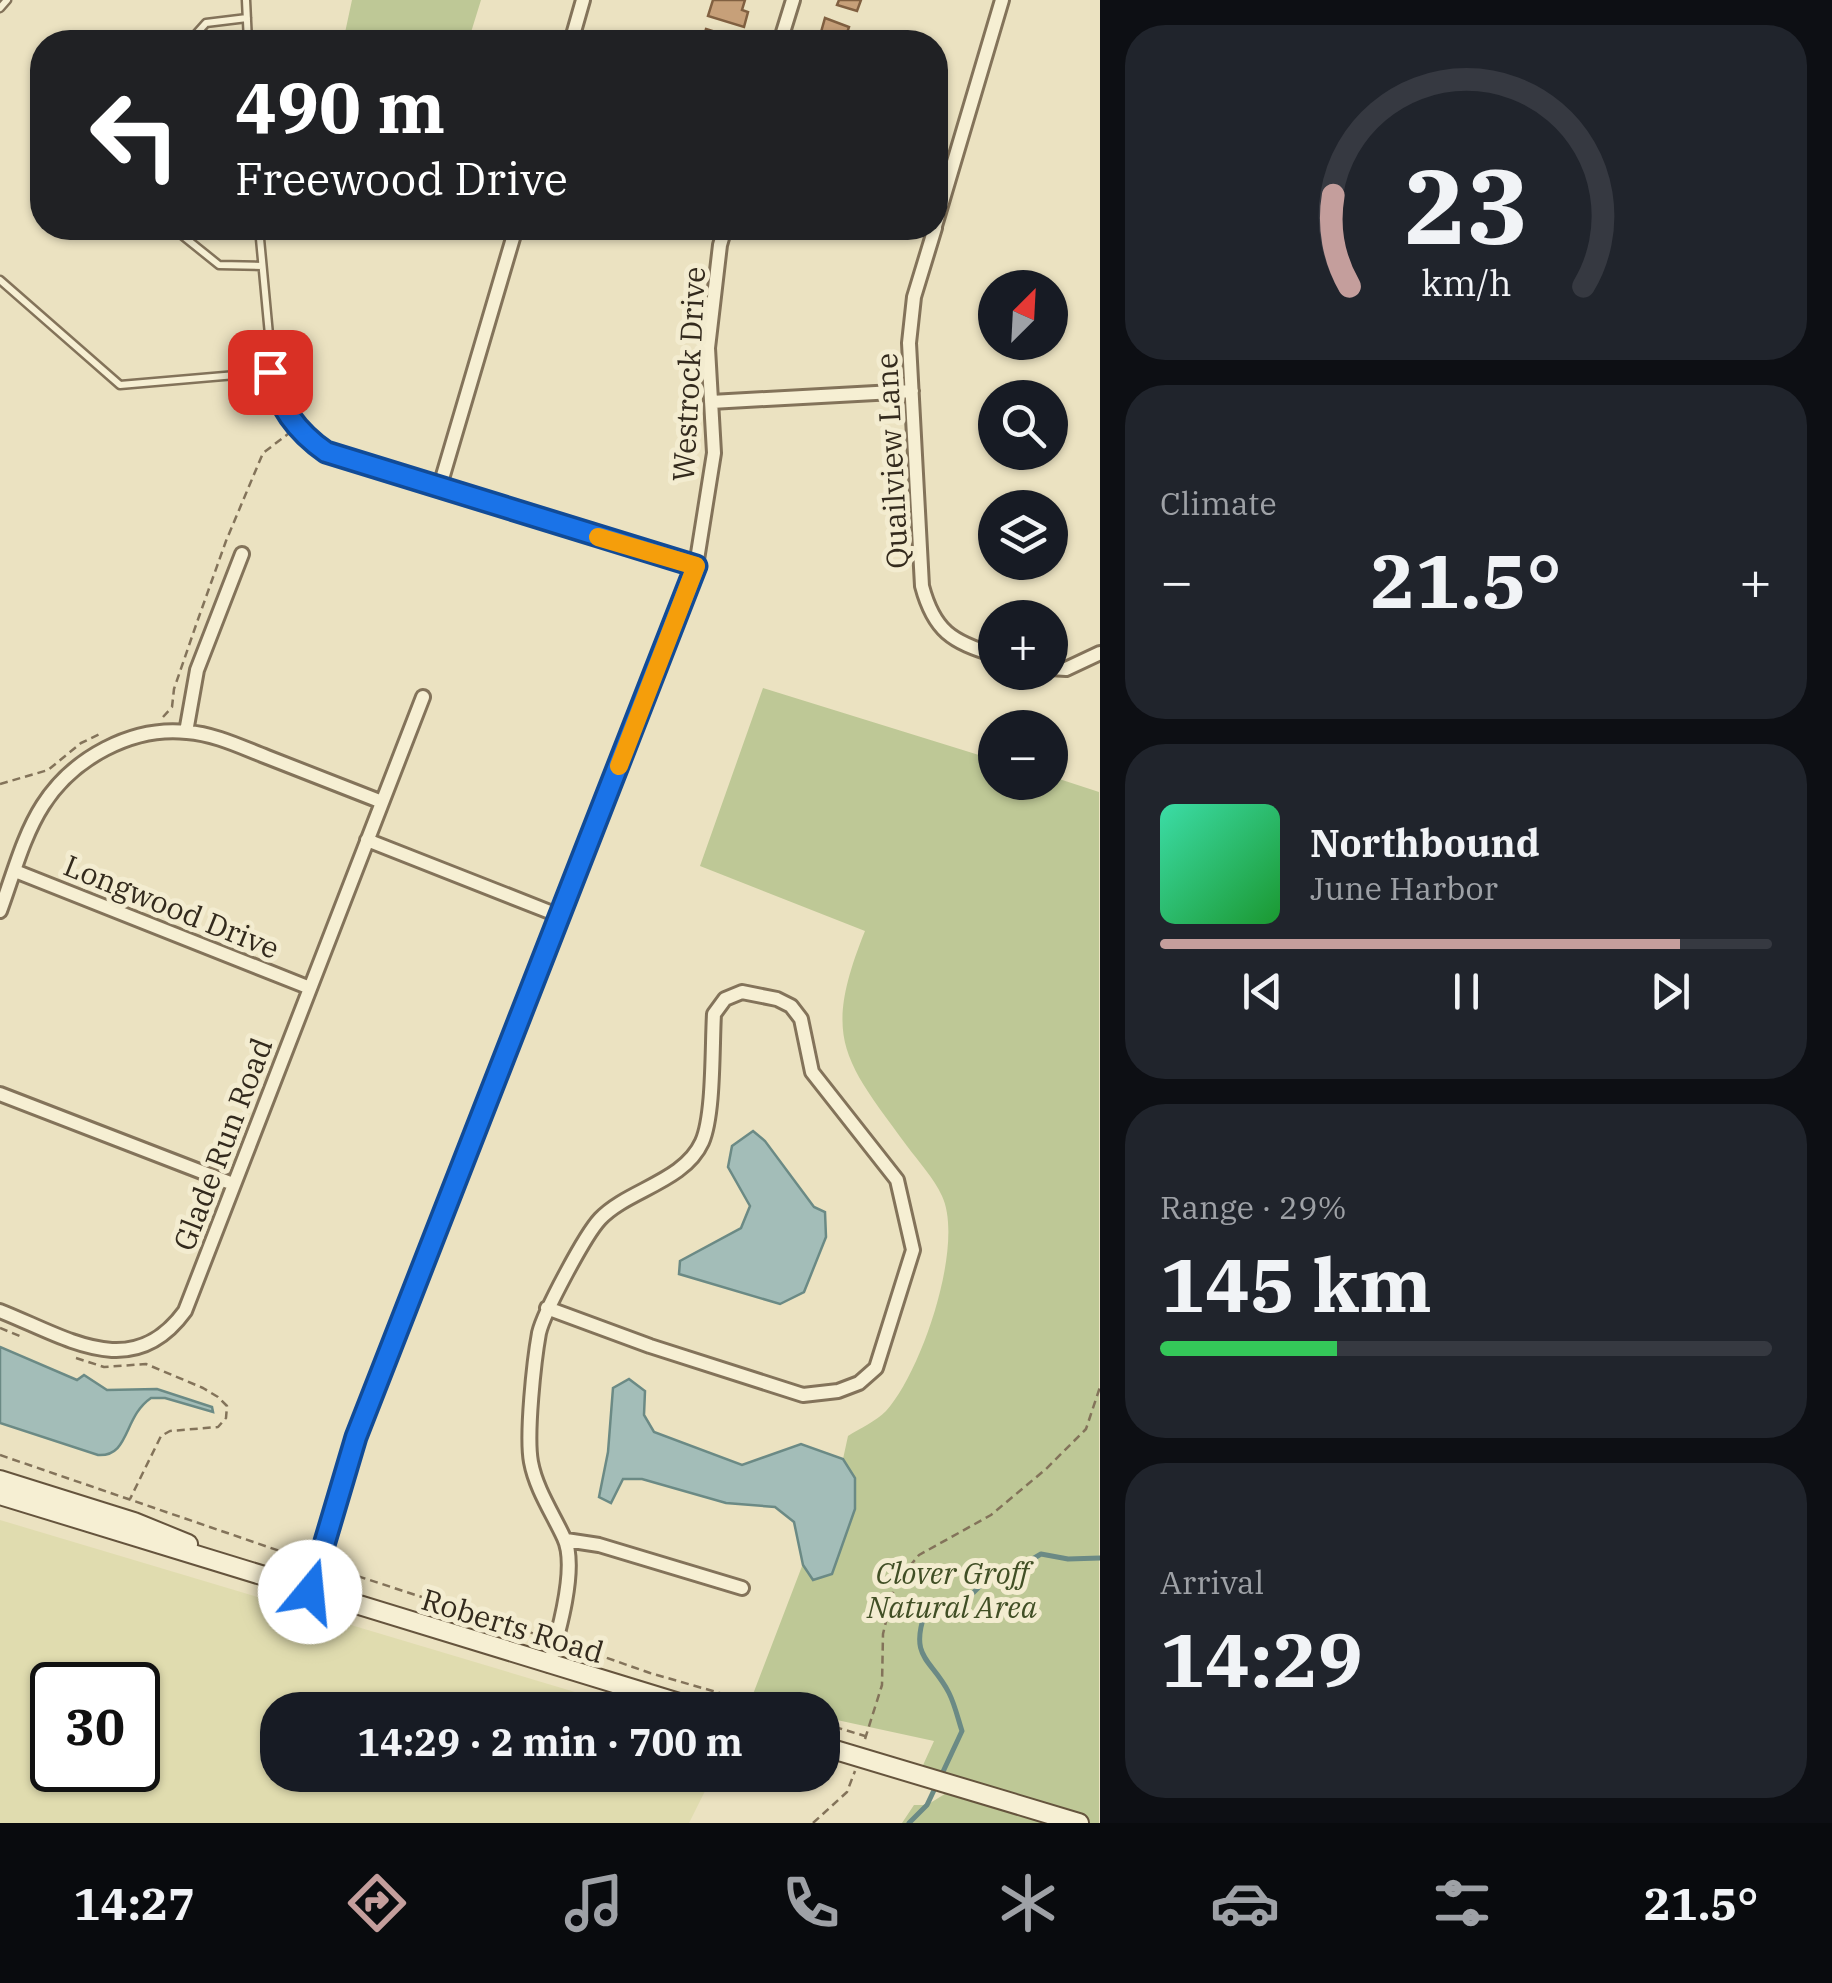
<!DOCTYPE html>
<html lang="en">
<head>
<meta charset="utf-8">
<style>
  :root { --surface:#171b24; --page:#20242c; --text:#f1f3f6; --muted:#9ea1a6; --line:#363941; --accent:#c49e9c }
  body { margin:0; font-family:"IBM Plex Serif",serif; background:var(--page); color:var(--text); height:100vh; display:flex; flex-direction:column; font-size:38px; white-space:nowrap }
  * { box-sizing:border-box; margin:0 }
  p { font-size:32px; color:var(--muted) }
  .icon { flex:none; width:55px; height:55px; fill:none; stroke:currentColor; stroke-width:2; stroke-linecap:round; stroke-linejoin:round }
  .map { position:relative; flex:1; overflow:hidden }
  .details { display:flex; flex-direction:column; gap:25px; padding:25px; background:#0d0f14; width:732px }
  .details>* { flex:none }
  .hud { position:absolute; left:30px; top:30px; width:918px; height:210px; border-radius:40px; box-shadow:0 2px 8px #0004; background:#202124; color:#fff; overflow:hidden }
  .needle { width:65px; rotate:24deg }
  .tools { position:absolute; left:978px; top:270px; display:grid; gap:20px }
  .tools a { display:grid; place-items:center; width:90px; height:90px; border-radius:50%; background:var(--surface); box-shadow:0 2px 8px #0004; font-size:50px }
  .speed { position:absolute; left:30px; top:1662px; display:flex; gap:20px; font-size:50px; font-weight:700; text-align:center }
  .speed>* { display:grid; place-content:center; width:130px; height:130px; border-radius:50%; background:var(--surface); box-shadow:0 2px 8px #0004; line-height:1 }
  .speed .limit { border:5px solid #111; border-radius:15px; background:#fff; color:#111 }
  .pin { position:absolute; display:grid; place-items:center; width:85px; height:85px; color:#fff; margin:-42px; border-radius:20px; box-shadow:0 5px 15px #0006 }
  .me { position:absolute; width:110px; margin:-55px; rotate:17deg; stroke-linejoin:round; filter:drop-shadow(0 0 8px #0008) }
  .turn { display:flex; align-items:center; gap:35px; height:210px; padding:0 40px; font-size:45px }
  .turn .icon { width:130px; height:130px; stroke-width:2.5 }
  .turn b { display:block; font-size:70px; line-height:85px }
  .big { font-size:75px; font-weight:800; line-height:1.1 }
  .details .card { flex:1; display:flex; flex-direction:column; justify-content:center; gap:15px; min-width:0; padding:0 35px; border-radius:40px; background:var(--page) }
  .details .dial { align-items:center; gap:0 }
  .dial svg { height:260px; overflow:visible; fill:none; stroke:var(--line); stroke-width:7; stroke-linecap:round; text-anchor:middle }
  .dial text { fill:var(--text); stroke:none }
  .song { display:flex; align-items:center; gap:30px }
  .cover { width:120px; height:120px; border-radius:15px; background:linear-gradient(135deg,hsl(160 70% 55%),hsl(130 70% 35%)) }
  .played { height:10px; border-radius:5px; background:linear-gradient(90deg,var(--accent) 85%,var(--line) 85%) }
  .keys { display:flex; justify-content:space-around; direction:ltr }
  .heat { display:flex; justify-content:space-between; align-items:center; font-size:55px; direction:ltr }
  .charge { height:15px; border-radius:8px; background:linear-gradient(90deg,#34c759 29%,var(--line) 0) }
  .trip { position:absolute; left:260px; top:1692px; width:580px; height:100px; border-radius:40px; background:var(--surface); box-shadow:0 2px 8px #0004; font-weight:800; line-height:100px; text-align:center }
  .tabs { display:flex; height:160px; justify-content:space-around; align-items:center; background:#090b0e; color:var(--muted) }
  .tabs .icon { width:70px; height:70px }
  .tabs .selected { color:var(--accent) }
  .tabs b { font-size:45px; color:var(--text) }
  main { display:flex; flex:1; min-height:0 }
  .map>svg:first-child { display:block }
  .farmland { fill:#e0dcaf; fill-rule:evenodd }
  .green { fill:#bec896 }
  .water { fill:#a3bdb8; stroke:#6b8a85; stroke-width:2.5 }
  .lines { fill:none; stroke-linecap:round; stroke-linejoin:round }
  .stream { stroke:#6b8a85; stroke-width:5 }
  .building { fill:#c7a079; stroke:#816041; stroke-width:2.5 }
  .service-casing { stroke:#83735a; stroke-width:11 }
  .minor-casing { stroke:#83735a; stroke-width:18 }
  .secondary-casing { stroke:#65543d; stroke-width:22 }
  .path { stroke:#83735a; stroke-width:2.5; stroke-dasharray:8 5; stroke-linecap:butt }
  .service { stroke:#f6efd3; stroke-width:6 }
  .minor { stroke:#f6efd3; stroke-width:12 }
  .secondary { stroke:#f6efd3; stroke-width:18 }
  .route-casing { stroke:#114b97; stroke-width:25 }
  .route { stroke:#1a73e8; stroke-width:18 }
  .slow { stroke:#f59e0b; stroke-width:18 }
  .labels { text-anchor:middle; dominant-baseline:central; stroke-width:10; stroke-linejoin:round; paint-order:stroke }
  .street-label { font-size:30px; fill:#332a1d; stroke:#f3ecd0 }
  .park-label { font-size:30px; font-style:italic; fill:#414f25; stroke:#f3ecd0 }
</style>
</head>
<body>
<main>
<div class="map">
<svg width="1100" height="1823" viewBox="0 0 1100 1823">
  <rect width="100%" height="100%" fill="#ebe2c1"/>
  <path class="farmland" d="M 0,1520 L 635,1710 L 278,1710 L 278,1775 L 713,1775 L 689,1823 L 0,1823 ZM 138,1685 L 138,1770 L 52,1770 L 52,1685 Z"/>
  <path class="green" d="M 352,0 L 481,0 L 468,42 L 343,42 Z
    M 763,688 L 995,760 L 995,782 L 1050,782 L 1050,776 L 1099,792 L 1099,1823 L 902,1823 L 914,1805 L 927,1805 L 956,1787 L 919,1774 L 934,1741 L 823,1717 L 822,1710 L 789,1710 L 750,1702 L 843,1459 L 848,1436 C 859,1429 876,1421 886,1411 C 921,1373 965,1245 942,1196 C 934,1178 918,1161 907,1146 C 843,1059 822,1038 865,931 L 700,866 Z"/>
  <path class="water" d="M 753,1131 L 765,1141 L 814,1207 L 825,1212 L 826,1237 L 804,1292 L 780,1304 L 679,1274 L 680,1261 L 741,1228 L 750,1206 L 728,1167 L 732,1146 Z
    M 0,1347 L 77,1380 L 84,1375 L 107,1390 L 157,1389 L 212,1407 L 213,1412 L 165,1398 L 151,1398 C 123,1417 130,1457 98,1455 L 0,1423 Z
    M 629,1379 L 645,1391 L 644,1415 L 654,1432 L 742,1465 L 801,1444 L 843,1459 L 855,1478 L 855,1509 L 832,1574 L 813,1580 L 803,1565 L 794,1522 L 775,1507 L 726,1503 L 642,1479 L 623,1479 L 611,1503 L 599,1497 L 608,1452 L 613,1388 Z"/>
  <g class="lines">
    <path class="stream" d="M 941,1776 L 962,1731 C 958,1719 955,1705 949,1693 C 932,1659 909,1659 925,1613 L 943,1604 L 968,1598 L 993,1573 L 1017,1568 L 1041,1554 L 1068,1559 L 1100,1558
      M 909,1823 L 927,1805 L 936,1786"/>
  </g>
  <path class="building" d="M 713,0 L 745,0 L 742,10 L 748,12 L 744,27 L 708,16 Z
    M 839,0 L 861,0 L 857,11 L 837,5 Z
    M 825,18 L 849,27 L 844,42 L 822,42 L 821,32 Z
    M 706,29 L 741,40 L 740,42 L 702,42 Z"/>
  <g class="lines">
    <g class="service-casing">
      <path id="service" d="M 246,0 L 248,42
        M 0,8 L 7,0
        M 189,42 L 206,23 L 247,18
        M 173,228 L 219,265 L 262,266
        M 259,228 L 274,388 C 287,422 312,446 345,460
        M 0,280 L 120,385 L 270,372"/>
    </g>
    <g class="minor-casing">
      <path id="minor" d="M 571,42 L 583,0
        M 780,42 L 793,0
        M 935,226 L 1002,0
        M 935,228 L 914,297 L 909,343 L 922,586 C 934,631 952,642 995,655
        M 711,402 L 912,391
        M 345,460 L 696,566
        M 439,489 L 516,228
        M 1050,668 L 1066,669 L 1100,653
        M 186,732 L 197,670 L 242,554
        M 367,840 L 560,916
        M 15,871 L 310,988
        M 0,911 C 13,876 23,836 43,805 C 73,758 132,726 187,732 C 215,734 241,747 267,757 C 306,772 344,787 382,802
        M 0,1094 L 233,1184
        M 547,1308 L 650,1346 L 803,1395 L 838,1391 L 859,1383 L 876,1368 L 913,1250 L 897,1180 L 812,1072 L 801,1019 L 791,1006 L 777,999 L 742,992 L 725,999 L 714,1014 C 712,1047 714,1115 702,1142 C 684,1182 627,1190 600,1219 C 585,1235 544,1312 539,1333 C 534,1361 526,1435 531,1462 C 536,1489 553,1514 564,1538 C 578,1567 558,1635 549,1665
        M 0,1311 C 66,1337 132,1384 185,1311 L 423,697
        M 566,1540 L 599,1545 L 742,1588
        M 310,1592 L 357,1437 L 696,566 L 714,453 L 708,348 L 720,245 L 725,228"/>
    </g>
    <g class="secondary-casing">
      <path id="secondary" d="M 0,1480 L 134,1522 L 188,1544
        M 0,1495 L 702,1710
        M 822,1746 L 1079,1823"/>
    </g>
    <path class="path" d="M 163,717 L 172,707 L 174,689 L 196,625 L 226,541 L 263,453 L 288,434
      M 0,784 L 48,770 L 81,743 L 102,733
      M 0,1328 L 22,1337
      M 76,1358 L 104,1367 L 146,1364 L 203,1388 L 218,1397 L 227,1406 L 226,1418 L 218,1427 L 170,1431 L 161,1436 L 130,1499
      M 0,1455 L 306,1560
      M 333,1568 L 544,1637
      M 570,1645 L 650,1673 L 779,1710
      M 822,1723 L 865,1736
      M 865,1739 L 882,1685 L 883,1634 L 895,1584 L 919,1555 L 991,1515 L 1046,1469 L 1086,1429 L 1100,1387
      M 813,1823 L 847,1792 L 855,1771"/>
    <use href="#service" class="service"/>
    <use href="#minor" class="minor"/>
    <use href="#secondary" class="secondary"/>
  </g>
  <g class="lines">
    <g class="route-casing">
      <path id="route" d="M 270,372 C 278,406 297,432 326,452 L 696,566 L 356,1437 L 310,1592"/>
    </g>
    <use href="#route" class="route"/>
    <path class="slow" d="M 598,537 L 696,566 L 619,766"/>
  </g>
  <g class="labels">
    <g class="street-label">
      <text transform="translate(688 374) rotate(-87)">Westrock Drive</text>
      <text transform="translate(891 461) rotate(-93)">Quailview Lane</text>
      <text transform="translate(172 906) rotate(22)">Longwood Drive</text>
      <text transform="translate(222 1144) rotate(-69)">Glade Run Road</text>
      <text transform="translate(513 1625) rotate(17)">Roberts Road</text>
    </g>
    <g class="park-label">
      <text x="952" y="1572">Clover Groff<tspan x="952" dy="34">Natural Area</tspan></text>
    </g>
  </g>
</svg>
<div class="tools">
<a><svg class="needle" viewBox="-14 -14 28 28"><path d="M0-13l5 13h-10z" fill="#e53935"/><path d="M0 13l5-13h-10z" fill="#9ea1a6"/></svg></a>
<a><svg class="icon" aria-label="search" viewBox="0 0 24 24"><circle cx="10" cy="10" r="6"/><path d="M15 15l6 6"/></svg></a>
<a><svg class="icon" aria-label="layers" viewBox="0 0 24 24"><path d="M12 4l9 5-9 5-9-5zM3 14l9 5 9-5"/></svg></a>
<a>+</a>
<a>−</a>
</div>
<div class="speed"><div class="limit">30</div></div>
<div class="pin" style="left:270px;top:372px;background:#d93025"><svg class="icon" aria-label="arrive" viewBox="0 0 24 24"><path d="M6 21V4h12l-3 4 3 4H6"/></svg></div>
<svg class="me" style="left:310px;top:1592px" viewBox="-20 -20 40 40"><circle r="19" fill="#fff"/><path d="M0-13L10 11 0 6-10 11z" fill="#1a73e8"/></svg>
<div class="trip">14:29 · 2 min · 700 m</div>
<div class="hud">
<div class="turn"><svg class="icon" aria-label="left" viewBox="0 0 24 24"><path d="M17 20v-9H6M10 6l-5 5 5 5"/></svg><div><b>490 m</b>Freewood Drive</div></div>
</div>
</div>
<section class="details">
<div class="card dial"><svg viewBox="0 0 100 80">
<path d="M14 69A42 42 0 1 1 86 69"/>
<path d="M14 69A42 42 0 0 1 9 41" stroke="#c49e9c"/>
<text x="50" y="56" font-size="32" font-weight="700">23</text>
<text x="50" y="72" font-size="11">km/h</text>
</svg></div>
<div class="card"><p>Climate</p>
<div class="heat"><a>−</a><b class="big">21.5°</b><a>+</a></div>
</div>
<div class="card">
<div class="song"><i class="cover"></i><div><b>Northbound</b><p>June Harbor</p></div></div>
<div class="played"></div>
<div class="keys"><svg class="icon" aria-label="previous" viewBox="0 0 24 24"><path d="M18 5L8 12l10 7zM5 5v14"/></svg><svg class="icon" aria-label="pause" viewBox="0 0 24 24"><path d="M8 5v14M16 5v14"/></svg><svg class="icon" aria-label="next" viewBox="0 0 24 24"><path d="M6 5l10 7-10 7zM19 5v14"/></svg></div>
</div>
<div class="card"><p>Range · 29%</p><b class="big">145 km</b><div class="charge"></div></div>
<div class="card"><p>Arrival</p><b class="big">14:29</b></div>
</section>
</main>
<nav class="tabs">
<b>14:27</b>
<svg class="icon selected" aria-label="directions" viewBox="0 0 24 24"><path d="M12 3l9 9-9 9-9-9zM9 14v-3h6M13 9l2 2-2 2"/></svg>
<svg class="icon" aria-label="music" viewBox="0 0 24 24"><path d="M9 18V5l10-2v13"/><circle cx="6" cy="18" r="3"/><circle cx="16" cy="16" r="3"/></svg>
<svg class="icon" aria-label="phone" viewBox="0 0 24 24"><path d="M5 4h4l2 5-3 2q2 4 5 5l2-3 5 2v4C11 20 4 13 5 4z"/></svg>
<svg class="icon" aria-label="climate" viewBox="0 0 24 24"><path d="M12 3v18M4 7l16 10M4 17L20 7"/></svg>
<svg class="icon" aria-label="car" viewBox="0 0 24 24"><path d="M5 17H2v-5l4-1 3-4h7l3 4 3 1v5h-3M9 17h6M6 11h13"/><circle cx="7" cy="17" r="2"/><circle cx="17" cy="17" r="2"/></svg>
<svg class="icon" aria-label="filters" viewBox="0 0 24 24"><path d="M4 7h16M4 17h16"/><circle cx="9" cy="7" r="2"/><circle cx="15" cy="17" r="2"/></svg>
<b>21.5°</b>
</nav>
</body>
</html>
